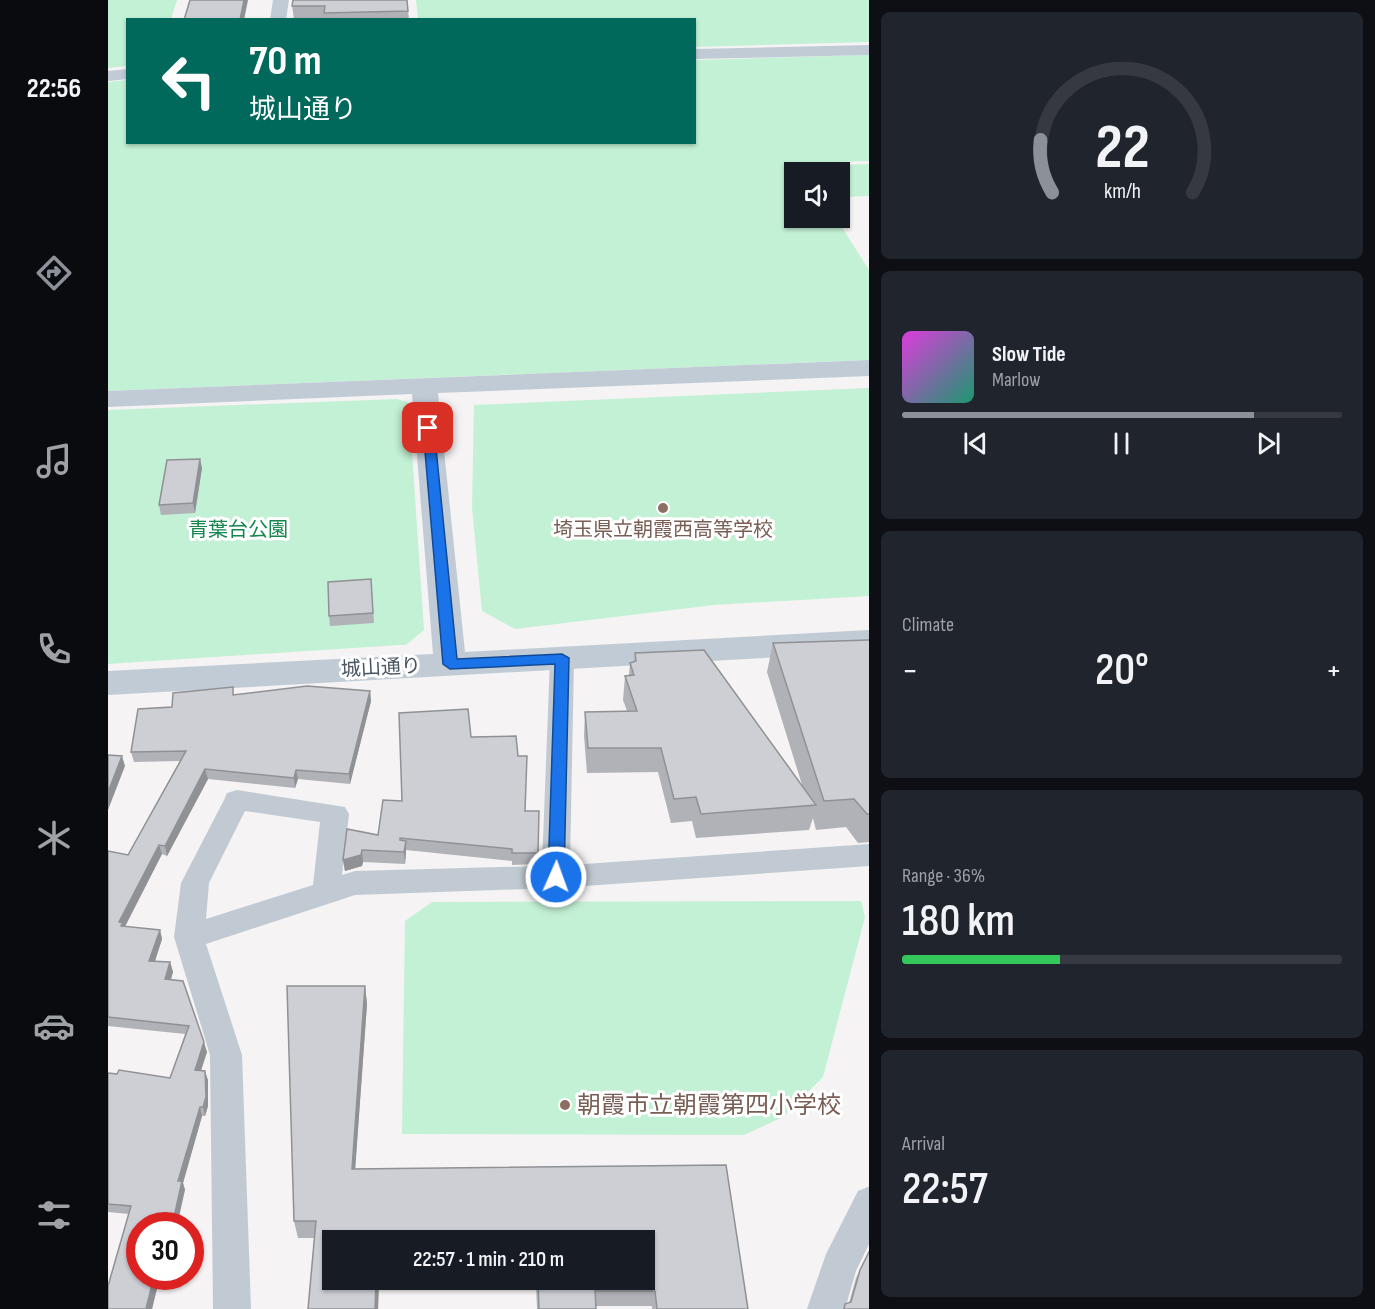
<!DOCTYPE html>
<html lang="en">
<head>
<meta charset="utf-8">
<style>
  :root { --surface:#171b24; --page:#20242c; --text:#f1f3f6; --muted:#9ea1a6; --line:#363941; --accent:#8c9099 }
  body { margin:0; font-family:"Sofia Sans Condensed","Noto Sans JP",sans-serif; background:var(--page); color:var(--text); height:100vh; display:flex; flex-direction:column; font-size:22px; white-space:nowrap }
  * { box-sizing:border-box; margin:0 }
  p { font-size:20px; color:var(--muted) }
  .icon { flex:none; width:33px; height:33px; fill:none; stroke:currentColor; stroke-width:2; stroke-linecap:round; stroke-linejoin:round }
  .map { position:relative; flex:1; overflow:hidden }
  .side { display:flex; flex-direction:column; gap:12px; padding:12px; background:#0d0f14; width:506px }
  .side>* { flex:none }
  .banner { position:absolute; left:18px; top:18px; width:570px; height:126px; border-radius:0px; box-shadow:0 2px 4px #0004; background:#00695c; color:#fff; overflow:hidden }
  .tools { position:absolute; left:676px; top:162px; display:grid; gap:12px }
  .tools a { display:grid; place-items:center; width:66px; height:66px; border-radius:0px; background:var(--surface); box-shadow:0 2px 4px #0004; font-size:30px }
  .speed { position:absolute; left:18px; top:1212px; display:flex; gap:12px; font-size:30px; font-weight:700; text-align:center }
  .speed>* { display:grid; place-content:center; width:78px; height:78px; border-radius:50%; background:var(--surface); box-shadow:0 2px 4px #0004; line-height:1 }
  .speed .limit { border:9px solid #d22; background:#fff; color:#111 }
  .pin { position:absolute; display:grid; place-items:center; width:51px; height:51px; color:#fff; margin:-26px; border-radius:12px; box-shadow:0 3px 9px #0006 }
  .me { position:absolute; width:66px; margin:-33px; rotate:2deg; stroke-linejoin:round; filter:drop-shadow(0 0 4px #0008) }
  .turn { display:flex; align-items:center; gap:21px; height:126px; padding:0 24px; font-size:27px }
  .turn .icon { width:78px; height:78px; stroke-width:2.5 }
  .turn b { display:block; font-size:42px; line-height:51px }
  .big { font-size:45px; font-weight:600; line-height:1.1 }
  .side .card { flex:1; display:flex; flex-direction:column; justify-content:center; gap:9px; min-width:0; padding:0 21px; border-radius:9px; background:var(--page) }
  .side .dial { align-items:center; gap:0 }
  .dial svg { height:156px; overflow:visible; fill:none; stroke:var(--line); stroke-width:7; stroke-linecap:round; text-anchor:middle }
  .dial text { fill:var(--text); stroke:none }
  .song { display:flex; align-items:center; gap:18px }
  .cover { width:72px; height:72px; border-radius:9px; background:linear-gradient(135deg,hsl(300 70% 55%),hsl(160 70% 35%)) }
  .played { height:6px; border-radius:3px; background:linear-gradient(90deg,var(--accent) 80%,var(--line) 80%) }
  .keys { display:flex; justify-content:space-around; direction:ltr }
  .heat { display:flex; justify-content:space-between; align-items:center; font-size:33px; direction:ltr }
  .charge { height:9px; border-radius:4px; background:linear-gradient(90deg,#34c759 36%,var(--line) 0) }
  .trip { position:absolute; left:214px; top:1230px; width:333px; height:60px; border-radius:0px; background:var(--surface); box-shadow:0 2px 4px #0004; font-weight:600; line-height:60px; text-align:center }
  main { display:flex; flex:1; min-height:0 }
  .menu { display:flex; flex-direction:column; width:108px; justify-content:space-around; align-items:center; background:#090b0e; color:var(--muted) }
  .menu .icon { width:42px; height:42px }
  .menu .on { color:var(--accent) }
  .menu b { font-size:27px; color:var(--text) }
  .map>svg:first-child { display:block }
  .green { fill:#c3f1d5 }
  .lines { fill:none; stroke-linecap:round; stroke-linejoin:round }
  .street { fill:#c1cad2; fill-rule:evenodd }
  .secondary { fill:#c1cbd6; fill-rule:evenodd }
  .wall { fill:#b0b2b7 }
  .shaded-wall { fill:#909195 }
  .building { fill:#cdcfd5; stroke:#909195; stroke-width:1.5 }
  .route { fill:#1a73e8; stroke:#114b97; stroke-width:1.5 }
  .education-dot { fill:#8d6e63; stroke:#fff; stroke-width:2 }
  .labels { text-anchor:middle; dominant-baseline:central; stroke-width:6; stroke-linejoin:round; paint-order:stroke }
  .park-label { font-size:20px; fill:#17864f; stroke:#fff }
  .education-label { font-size:20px; fill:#785e54; stroke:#fff }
  .street-label { font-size:20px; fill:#4a5661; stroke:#fff }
  .near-education-label { font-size:24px; fill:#785e54; stroke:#fff; text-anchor:start }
</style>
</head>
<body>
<main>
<nav class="menu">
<b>22:56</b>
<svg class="icon on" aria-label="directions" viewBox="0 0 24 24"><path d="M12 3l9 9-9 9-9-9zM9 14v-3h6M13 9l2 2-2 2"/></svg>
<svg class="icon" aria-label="music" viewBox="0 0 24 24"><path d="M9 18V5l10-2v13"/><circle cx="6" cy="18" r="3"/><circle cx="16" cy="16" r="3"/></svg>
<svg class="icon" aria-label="phone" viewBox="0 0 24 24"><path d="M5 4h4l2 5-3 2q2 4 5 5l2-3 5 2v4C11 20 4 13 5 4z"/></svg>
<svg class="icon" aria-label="climate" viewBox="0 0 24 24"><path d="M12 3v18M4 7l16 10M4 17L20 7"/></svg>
<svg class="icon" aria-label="car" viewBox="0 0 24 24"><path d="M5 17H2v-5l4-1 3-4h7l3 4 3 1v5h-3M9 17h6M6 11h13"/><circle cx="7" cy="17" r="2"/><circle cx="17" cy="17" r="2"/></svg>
<svg class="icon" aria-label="filters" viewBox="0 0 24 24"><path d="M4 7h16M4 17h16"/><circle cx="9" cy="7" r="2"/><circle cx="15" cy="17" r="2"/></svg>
</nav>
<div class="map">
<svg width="762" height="1309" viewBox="0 0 762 1309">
  <rect width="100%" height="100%" fill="#f5f3f3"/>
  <path class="green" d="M 0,0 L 69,0 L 63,19 L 20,20 L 19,66 L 0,68 Z
    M 308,0 L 761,0 L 761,42 L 587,47 L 586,20 L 310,19 Z
    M 761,55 L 761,161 L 695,163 L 700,172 L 687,172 L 687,218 L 728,218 L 761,270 L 761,360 L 0,391 L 0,82 L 19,80 L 20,142 L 586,142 L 587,60 Z
    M 761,164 L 761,196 L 732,197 L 732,172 L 705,172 L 701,166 Z
    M 761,388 L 761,596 L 606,605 L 407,629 L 374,611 L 364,508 L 366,405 Z
    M 289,399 L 300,402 L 301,407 L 316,630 L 298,645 L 291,645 L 0,664 L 0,410 Z
    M 753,901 L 757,917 L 715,1077 L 675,1117 L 636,1135 L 294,1134 L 297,921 L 324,902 Z"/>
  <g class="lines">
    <path class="street" d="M 454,651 L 463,653 L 466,659 L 462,865 L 762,844 L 762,866 L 448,888 L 247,895 L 98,944 L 134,1055 L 143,1309 L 105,1309 L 102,1055 L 66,937 L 73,883 L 116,800 L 119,793 L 129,790 L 237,807 L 241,814 L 234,875 L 247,871 L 434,866 L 442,659 L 445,653 ZM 137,811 L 212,822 L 205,885 L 98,919 L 101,883 Z
      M 762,1186 L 762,1242 L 748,1271 L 737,1309 L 699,1309 L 718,1254 L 750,1191 Z"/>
    <path class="secondary" d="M 165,0 L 181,0 L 178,20 L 162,20 Z
      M 762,45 L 762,55 L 586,59 L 586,49 Z
      M 20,69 L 20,79 L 0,81 L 0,71 Z
      M 762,360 L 762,376 L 330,393 L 357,652 L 762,630 L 762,652 L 0,695 L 0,671 L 325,654 L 304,394 L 0,407 L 0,391 Z"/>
  </g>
  <path class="wall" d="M 299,0 L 301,20 L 186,19 L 184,6 Z
    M 94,468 L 87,513 L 53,515 L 51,505 Z
    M 263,579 L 266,623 L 222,626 L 221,616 Z
    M 762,640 L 762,842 L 750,843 L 738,827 L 708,830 L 705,818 L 701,830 L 588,838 L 584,821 L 563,823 L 550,772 L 479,773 L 476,736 L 477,712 L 519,711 L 515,700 L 517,676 L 521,675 L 522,663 L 526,662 L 527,653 L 695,788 L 659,672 L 665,643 Z
    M 262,691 L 263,701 L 242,784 L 190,779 L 187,788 L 100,779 L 59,856 L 54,854 L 17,927 L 52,930 L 54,939 L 47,961 L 62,962 L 65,972 L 63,980 L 99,1052 L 93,1071 L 100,1080 L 100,1106 L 97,1116 L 94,1116 L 75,1183 L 77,1190 L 32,1226 L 52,1276 L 44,1309 L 0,1309 L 21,1214 L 0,1212 L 0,1073 L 62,1078 L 77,1034 L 0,1026 L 0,851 L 20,855 L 72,761 L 26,762 L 23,752 L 64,707 L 126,695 Z
    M 410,756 L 417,811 L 431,811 L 429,864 L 404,865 L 404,861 L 298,850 L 297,864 L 255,862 L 254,866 L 237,871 L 235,860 L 270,835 L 294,801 Z
    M 179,986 L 257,986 L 259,1004 L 247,1169 L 618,1165 L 640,1309 L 544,1309 L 544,1306 L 488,1306 L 488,1309 L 429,1309 L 428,1283 L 418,1283 L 418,1280 L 537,1280 L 537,1240 L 225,1240 L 225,1280 L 271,1280 L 270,1309 L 200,1309 L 206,1238 L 190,1238 L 186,1221 Z
    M 762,1250 L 762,1309 L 735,1309 L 737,1304 L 741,1303 L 748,1278 Z"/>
  <path class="shaded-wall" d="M 136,0 L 140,0 L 136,20 L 132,20 Z
    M 92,459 L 94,468 L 87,513 L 85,503 Z
    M 262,691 L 263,701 L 242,784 L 241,774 Z
    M 14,756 L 17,766 L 0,810 L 0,792 Z
    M 97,769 L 100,779 L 59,856 L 57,846 Z
    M 188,770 L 190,779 L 187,788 L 186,778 Z
    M 298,841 L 298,853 L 297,864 L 296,852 Z
    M 51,845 L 54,854 L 16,928 L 16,936 L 11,922 Z
    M 254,850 L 255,862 L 254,866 L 237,871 L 235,860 Z
    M 52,930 L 54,939 L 44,970 L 41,961 Z
    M 62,962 L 65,972 L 60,988 L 57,979 Z
    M 257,986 L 259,1004 L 246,1186 L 244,1169 Z
    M 96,1042 L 99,1052 L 90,1079 L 87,1070 Z
    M 97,1071 L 100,1080 L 100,1106 L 97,1116 L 95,1107 Z
    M 92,1107 L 94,1116 L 75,1183 L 77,1190 L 69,1226 L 64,1226 L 70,1181 Z
    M 46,1276 L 52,1276 L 44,1309 L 38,1309 Z
    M 268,1280 L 271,1280 L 270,1309 L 267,1309 Z"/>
  <path class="building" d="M 82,0 L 136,0 L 132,20 L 76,20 Z
    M 185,0 L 299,0 L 300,11 L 216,13 L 217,6 L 184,6 Z
    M 92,459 L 85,503 L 51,505 L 59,460 Z
    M 263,579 L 265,613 L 221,616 L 220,582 Z
    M 762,640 L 762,814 L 759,814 L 746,799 L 716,801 L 665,643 Z
    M 596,650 L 708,805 L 593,814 L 588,797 L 566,799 L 553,748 L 480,748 L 477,712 L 529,711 L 517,676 L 526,675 L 522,663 L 528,661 L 527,653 Z
    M 199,686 L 262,691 L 241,774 L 188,770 L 186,778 L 97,769 L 57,846 L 51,845 L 11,922 L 15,923 L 13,926 L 52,930 L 41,961 L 62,962 L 57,979 L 75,981 L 96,1042 L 87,1070 L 97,1071 L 98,1097 L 95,1107 L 92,1107 L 70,1181 L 74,1181 L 64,1226 L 32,1226 L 32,1276 L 46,1276 L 38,1309 L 0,1309 L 0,1286 L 23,1206 L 0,1204 L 0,1073 L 9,1074 L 11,1070 L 62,1078 L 81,1026 L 0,1017 L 0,851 L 20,855 L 78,751 L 23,752 L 30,709 L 64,707 L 65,693 L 125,687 L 125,695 Z
    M 360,709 L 363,737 L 408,736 L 410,756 L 419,756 L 417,811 L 431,811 L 430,853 L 404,853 L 404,849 L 292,838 L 292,840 L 298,841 L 296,852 L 254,850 L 253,855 L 235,860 L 239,829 L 270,835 L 275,800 L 294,801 L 291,713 Z
    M 0,755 L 14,756 L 0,792 Z
    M 179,986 L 257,986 L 244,1169 L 618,1165 L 640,1309 L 549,1309 L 547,1291 L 487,1291 L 488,1309 L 431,1309 L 430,1280 L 537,1280 L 537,1240 L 225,1240 L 225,1280 L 268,1280 L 267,1309 L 200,1309 L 208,1221 L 186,1221 Z
    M 762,1250 L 762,1309 L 736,1309 L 737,1304 L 743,1302 L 752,1270 Z"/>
  <path class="route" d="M 320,425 L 326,428 L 349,659 L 454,654 L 461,658 L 456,877 L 454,882 L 448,884 L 442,882 L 440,877 L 447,664 L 342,669 L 335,664 L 315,428 Z"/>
  <g class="education-dot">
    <circle cx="555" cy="508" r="6"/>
    <circle cx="457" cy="1105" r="6"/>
  </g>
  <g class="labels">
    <g class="park-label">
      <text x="130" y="530">青葉台公園</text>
    </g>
    <g class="education-label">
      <text x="555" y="530">埼玉県立朝霞西高等学校</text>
    </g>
    <g class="street-label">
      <text transform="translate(273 668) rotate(-3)">城山通り</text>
    </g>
    <g class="near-education-label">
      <text x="469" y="1105">朝霞市立朝霞第四小学校</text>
    </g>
  </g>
</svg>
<div class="tools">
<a><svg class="icon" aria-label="sound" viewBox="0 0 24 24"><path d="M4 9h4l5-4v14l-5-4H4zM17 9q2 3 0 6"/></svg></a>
</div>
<div class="speed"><div class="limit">30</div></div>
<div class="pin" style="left:320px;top:428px;background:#d93025"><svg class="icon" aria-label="arrive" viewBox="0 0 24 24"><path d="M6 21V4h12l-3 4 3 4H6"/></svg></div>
<svg class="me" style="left:448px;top:877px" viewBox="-20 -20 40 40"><circle r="17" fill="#1a73e8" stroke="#fff" stroke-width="3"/><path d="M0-11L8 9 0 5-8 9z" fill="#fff"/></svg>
<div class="trip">22:57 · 1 min · 210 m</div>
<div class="banner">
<div class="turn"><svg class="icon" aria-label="left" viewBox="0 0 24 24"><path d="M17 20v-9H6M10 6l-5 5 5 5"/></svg><div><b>70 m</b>城山通り</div></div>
</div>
</div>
<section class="side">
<div class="card dial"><svg viewBox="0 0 100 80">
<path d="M14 69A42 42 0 1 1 86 69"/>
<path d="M14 69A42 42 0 0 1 8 42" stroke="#8c9099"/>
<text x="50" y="56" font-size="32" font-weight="700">22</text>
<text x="50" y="72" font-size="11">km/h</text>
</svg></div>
<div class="card">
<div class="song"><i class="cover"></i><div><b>Slow Tide</b><p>Marlow</p></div></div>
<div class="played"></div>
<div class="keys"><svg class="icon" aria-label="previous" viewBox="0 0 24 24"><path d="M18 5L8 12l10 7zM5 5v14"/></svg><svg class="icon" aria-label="pause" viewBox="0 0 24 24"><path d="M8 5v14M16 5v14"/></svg><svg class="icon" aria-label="next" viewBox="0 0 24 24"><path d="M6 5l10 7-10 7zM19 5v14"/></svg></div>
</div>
<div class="card"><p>Climate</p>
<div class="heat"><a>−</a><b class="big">20°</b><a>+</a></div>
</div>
<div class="card"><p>Range · 36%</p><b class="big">180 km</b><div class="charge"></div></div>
<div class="card"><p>Arrival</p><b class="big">22:57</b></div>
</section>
</main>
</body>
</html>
